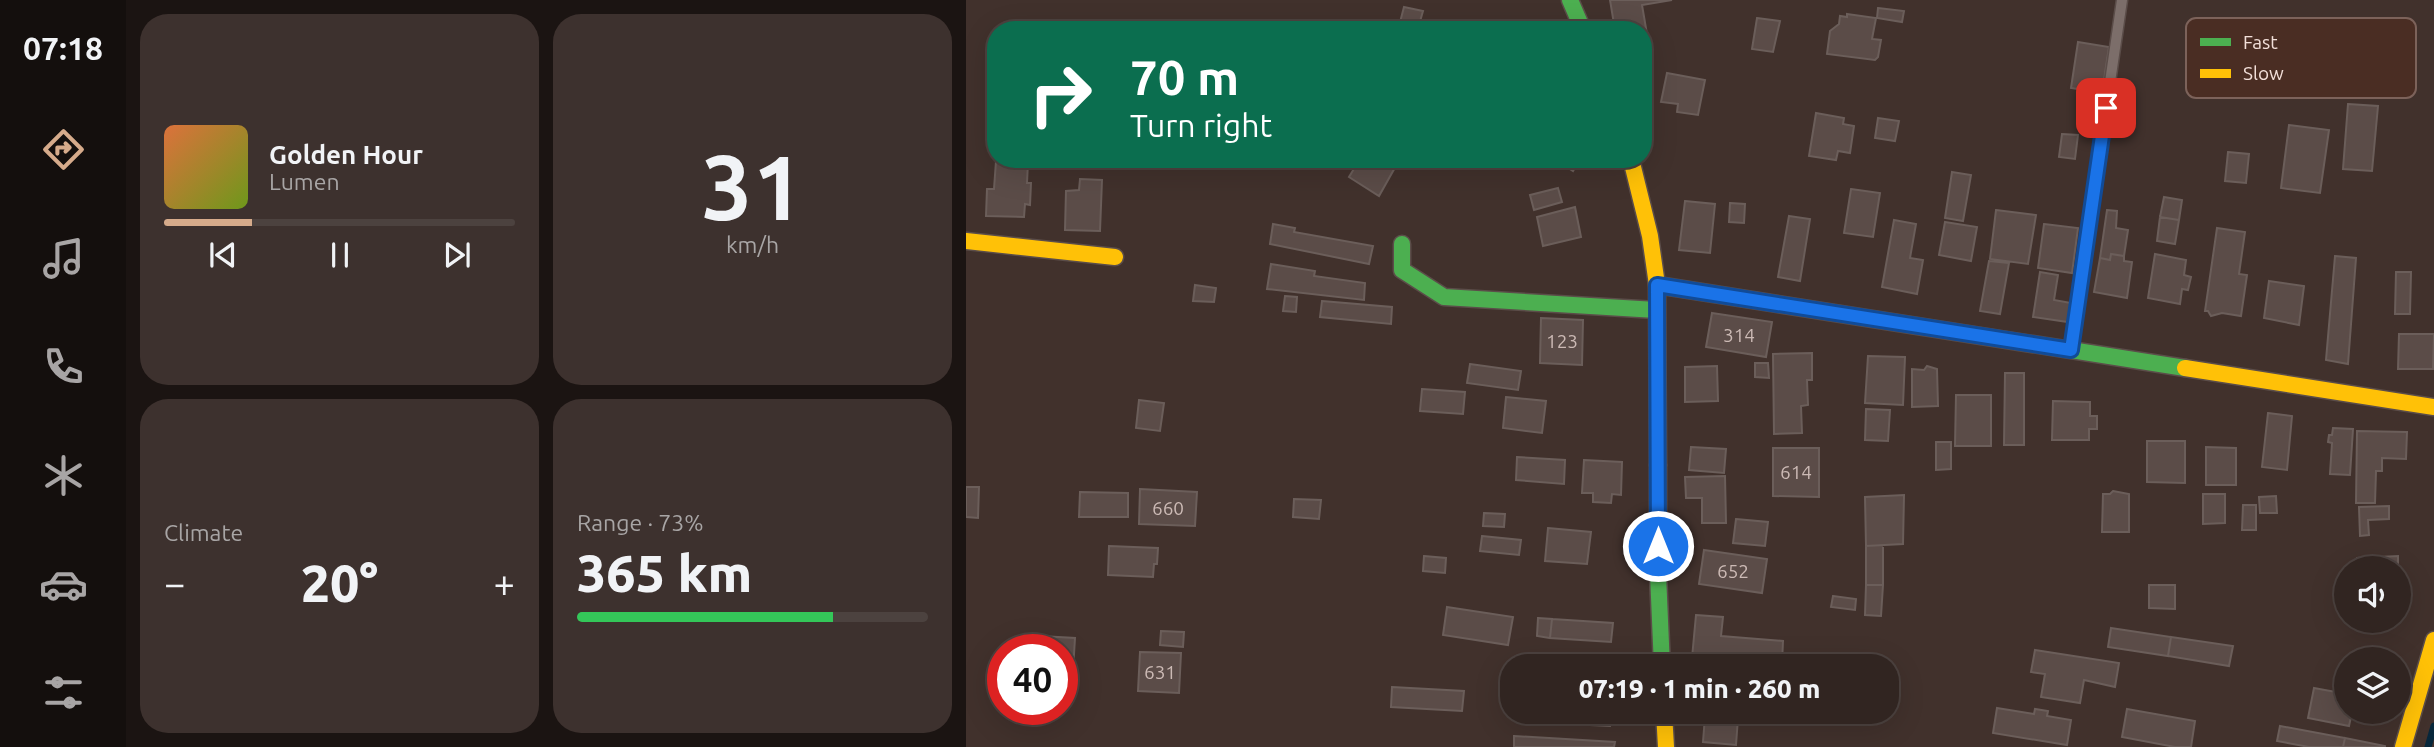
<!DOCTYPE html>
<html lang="en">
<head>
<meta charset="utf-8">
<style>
  :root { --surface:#312521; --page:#3d312e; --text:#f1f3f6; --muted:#a8a5a5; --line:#4c423f; --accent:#d6ab8b }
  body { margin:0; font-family:Ubuntu,sans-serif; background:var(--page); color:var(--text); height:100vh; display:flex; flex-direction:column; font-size:26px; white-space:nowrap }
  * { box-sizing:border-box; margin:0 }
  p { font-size:23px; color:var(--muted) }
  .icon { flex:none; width:38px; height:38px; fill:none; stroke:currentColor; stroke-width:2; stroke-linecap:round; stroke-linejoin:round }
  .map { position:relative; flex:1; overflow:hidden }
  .details { display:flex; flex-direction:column; gap:14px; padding:14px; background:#1b1412; width:840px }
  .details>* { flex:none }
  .guide { position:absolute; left:21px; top:21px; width:665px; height:147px; border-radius:28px; box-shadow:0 7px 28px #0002,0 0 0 2px var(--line); background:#0b6e4f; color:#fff; overflow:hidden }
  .fabs { position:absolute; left:1368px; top:556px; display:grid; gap:14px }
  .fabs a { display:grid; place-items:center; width:77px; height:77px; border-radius:50%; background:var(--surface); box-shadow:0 7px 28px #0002,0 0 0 2px var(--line); font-size:35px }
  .speed { position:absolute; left:21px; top:634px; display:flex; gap:14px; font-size:35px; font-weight:700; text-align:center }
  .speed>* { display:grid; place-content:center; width:91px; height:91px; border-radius:50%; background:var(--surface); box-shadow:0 7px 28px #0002,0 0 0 2px var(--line); line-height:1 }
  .speed .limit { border:10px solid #d22; background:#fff; color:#111 }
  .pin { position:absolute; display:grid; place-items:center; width:60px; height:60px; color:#fff; margin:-30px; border-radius:14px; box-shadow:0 4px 10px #0006 }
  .me { position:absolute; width:77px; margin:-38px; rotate:0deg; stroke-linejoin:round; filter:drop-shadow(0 0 5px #0008) }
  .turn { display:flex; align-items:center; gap:24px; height:147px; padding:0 28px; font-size:32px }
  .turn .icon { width:91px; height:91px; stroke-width:2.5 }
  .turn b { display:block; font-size:49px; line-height:60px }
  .big { font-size:52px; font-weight:800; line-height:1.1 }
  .details .widget { flex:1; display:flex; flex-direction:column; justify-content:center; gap:10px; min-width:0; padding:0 24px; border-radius:28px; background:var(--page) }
  .details .dial { align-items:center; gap:0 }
  .dial b { font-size:91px; line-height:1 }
  .song { display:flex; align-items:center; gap:21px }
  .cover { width:84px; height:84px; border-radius:10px; background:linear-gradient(135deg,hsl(20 70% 55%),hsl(80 70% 35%)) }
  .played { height:7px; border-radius:4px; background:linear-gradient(90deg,var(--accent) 25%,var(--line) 25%) }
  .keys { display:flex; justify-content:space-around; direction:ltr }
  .heat { display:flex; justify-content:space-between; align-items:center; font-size:38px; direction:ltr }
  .charge { height:10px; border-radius:5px; background:linear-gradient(90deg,#34c759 73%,var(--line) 0) }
  .details .tiles { flex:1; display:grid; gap:14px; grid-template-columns:repeat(2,1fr) }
  .trip { position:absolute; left:534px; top:654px; width:399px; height:70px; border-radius:28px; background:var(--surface); box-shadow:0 7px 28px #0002,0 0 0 2px var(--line); font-weight:800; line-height:70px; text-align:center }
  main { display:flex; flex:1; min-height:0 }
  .tabs { display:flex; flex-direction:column; width:126px; justify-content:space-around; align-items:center; background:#140f0d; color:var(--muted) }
  .tabs .icon { width:49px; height:49px }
  .tabs .active { color:var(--accent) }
  .tabs b { font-size:32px; color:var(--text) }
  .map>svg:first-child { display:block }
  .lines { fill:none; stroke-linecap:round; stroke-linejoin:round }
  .stream { stroke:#07273b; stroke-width:7 }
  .building { fill:#5b4c48; stroke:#6b5e5a; stroke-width:2 }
  .lane-casing { stroke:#5b4d49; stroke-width:13 }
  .fast-casing { stroke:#5b4d49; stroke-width:19 }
  .slow-casing { stroke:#5b4d49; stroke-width:19 }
  .lane { stroke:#7c6e6a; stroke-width:10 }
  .fast { stroke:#4caf50; stroke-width:16 }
  .slow { stroke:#ffc107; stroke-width:16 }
  .route-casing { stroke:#114b97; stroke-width:18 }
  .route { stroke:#1a73e8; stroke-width:12 }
  .labels { text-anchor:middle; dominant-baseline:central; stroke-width:7; stroke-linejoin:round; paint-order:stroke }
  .number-label { font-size:19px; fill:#ccbab5 }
  .key { fill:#4a2d23; stroke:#7c625a; stroke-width:2 }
  .key-label { font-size:19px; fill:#f2dfd9 }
</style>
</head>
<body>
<main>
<nav class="tabs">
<b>07:18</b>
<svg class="icon active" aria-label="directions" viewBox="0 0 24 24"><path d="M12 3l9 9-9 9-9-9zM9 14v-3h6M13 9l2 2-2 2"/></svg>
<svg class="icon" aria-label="music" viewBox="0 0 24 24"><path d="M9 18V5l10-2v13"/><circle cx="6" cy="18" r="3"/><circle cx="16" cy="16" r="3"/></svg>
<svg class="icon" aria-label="phone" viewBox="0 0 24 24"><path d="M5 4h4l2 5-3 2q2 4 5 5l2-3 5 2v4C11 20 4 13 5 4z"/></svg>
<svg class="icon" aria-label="climate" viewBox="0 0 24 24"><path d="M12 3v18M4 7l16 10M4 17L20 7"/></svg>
<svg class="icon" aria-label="car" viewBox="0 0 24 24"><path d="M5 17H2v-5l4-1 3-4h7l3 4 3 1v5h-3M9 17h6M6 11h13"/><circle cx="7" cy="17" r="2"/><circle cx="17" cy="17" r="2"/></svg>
<svg class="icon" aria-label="filters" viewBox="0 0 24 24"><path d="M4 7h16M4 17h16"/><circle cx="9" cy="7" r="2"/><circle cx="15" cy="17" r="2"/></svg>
</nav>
<section class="details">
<div class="tiles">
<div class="widget">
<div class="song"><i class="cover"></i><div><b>Golden Hour</b><p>Lumen</p></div></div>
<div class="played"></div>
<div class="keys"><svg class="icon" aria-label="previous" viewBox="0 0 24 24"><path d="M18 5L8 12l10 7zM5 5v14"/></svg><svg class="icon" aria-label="pause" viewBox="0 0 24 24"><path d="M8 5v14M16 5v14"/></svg><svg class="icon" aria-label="next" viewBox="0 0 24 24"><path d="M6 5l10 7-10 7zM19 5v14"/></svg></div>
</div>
<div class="widget dial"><b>31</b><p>km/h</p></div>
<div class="widget"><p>Climate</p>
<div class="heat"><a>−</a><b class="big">20°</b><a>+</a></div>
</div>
<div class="widget"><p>Range · 73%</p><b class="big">365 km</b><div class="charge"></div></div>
</div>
</section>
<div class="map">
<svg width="1468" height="747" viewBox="0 0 1468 747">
  <rect width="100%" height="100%" fill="#41312c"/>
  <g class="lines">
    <path class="stream" d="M 1462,747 L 1468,726"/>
  </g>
  <path class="building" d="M 644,0 L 706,0 L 676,5 L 682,40 L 677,41 L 677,30 L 649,30 Z
    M 438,7 L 457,11 L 453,25 L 460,27 L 460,30 L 432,30 Z
    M 912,8 L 938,11 L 936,22 L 911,18 Z
    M 881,14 L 910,18 L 906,39 L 915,40 L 912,57 L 909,60 L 861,54 L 864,31 L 873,24 L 874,16 L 881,17 Z
    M 791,18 L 814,21 L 807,52 L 786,49 Z
    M 495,24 L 511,30 L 492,30 Z
    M 1112,42 L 1143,47 L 1136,93 L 1105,88 Z
    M 701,73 L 739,80 L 732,115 L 711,112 L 712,104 L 695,102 Z
    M 1382,104 L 1412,106 L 1406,171 L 1377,169 Z
    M 850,113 L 878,118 L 877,124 L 888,126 L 884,153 L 872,151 L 870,160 L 843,156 Z
    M 912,118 L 933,121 L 929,141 L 909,138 Z
    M 1323,125 L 1363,130 L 1354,193 L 1315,188 Z
    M 1096,134 L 1112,135 L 1109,159 L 1093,157 Z
    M 1262,152 L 1283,154 L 1280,183 L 1259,181 Z
    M 394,159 L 423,159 L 431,164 L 413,196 L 383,177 Z
    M 589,159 L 614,159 L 607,171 Z
    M 30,161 L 62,162 L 61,183 L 65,183 L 64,205 L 59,204 L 58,217 L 20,216 L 21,189 L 28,189 Z
    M 986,172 L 1005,175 L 997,221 L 979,218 Z
    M 114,179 L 136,180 L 134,231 L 99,230 L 100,191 L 113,190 Z
    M 592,188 L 596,202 L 568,210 L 564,195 Z
    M 885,189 L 914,193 L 907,237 L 878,233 Z
    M 1198,197 L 1216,200 L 1213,220 L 1194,217 Z
    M 719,201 L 749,204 L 744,253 L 713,250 Z
    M 764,203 L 779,204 L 778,223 L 763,222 Z
    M 609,207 L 615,237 L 577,246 L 571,217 Z
    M 1030,210 L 1070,215 L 1062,264 L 1024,259 Z
    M 1141,210 L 1151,211 L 1150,228 L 1162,230 L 1158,256 L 1145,254 L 1144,260 L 1134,258 Z
    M 823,216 L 844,219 L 834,281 L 812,277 Z
    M 1194,217 L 1213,220 L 1209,244 L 1191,241 Z
    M 928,220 L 950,224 L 944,258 L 957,260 L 951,294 L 916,287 Z
    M 979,222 L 1011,227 L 1005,261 L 973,255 Z
    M 307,224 L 329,228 L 328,232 L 407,246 L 403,264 L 304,244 Z
    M 1078,224 L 1112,228 L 1106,273 L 1072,268 Z
    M 1251,228 L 1279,232 L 1273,274 L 1281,275 L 1275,316 L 1256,313 L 1245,316 L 1242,311 L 1239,311 Z
    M 1145,254 L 1158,256 L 1158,261 L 1166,262 L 1161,298 L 1128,292 L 1134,258 L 1144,260 Z
    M 1189,254 L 1220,260 L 1218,275 L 1225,277 L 1222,290 L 1216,289 L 1214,304 L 1182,298 Z
    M 1369,256 L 1390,258 L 1382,364 L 1360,360 Z
    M 1023,261 L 1043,263 L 1034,314 L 1014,311 Z
    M 305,264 L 349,271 L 348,276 L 399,283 L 398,300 L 301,289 Z
    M 1074,272 L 1092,275 L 1088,300 L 1105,303 L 1102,322 L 1067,317 Z
    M 1430,272 L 1445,272 L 1444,314 L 1429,314 Z
    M 1303,281 L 1338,286 L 1333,325 L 1298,318 Z
    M 229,285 L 250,288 L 248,302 L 227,301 Z
    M 319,296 L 331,297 L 330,312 L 317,311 Z
    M 356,301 L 426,307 L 425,324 L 354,317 Z
    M 746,313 L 806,322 L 800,357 L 740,347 Z
    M 575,318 L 617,320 L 616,365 L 574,363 Z
    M 1433,334 L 1468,334 L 1467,369 L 1432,369 Z
    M 846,353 L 846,380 L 841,380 L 842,405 L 835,406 L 836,433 L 808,434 L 807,354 Z
    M 902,356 L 939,357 L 937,405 L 899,403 Z
    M 789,363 L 802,363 L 803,378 L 789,377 Z
    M 504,364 L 555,371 L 552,390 L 501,383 Z
    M 751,366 L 752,401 L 719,402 L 719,367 Z
    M 961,366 L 971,369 L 972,406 L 946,407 L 946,369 L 958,370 Z
    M 1039,373 L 1058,373 L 1058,445 L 1038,445 Z
    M 456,389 L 499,392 L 497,414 L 454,411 Z
    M 990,395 L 1025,395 L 1025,446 L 989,446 Z
    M 540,397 L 580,401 L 576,433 L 537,428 Z
    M 173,400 L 198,403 L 194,431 L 170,428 Z
    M 1087,401 L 1124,402 L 1124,416 L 1131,416 L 1131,429 L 1123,429 L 1123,440 L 1086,440 Z
    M 900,409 L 924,410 L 922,441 L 899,440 Z
    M 1302,413 L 1326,416 L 1321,470 L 1296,467 Z
    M 1367,428 L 1387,429 L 1384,475 L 1364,474 L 1366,443 L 1362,442 L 1363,435 L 1366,435 Z
    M 1391,431 L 1441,432 L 1440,459 L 1416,458 L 1416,471 L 1410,471 L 1409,503 L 1390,503 Z
    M 1181,441 L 1219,441 L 1219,483 L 1181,482 Z
    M 970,442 L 985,442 L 985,469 L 970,470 Z
    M 725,447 L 760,449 L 758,473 L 723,470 Z
    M 1240,447 L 1270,448 L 1270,485 L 1240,485 Z
    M 807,448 L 853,448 L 853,497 L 807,496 Z
    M 551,457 L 599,460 L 598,484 L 550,480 Z
    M 618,460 L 656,462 L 655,495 L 646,494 L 645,503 L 627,502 L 627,493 L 616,493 Z
    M 759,476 L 760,523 L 736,523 L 736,498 L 720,498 L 719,477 Z
    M 0,487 L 13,487 L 12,518 L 0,517 Z
    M 174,489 L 231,492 L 229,526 L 173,524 Z
    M 1147,491 L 1163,494 L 1163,532 L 1136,532 L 1137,494 L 1144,494 Z
    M 114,492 L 162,493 L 162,517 L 113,517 Z
    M 1237,494 L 1259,494 L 1259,523 L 1237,524 Z
    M 938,495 L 937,544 L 900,546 L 899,497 Z
    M 1310,496 L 1311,513 L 1294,513 L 1293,497 Z
    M 328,499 L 355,500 L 353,519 L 327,517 Z
    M 1277,505 L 1290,505 L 1290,530 L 1276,530 Z
    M 1423,506 L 1423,519 L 1402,520 L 1403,535 L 1394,536 L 1393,507 Z
    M 518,513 L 539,514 L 538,527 L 517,526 Z
    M 770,519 L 802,522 L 799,546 L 767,543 Z
    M 582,528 L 625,532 L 621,564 L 579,561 Z
    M 516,536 L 555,540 L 553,555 L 514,551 Z
    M 143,546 L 192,548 L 191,564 L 188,564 L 187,577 L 142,575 Z
    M 900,546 L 917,546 L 917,585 L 900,585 Z
    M 738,550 L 801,559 L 796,593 L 733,584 Z
    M 458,556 L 480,558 L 479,573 L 457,571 Z
    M 1432,556 L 1432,569 L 1391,569 L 1391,558 Z
    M 900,585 L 917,585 L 915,616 L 899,615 Z
    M 1183,585 L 1209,585 L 1209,609 L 1183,608 Z
    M 867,596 L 890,599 L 889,610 L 865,607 Z
    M 481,607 L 547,617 L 542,645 L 477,635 Z
    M 730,615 L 757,617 L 755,636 L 817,641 L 816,664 L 726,658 Z
    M 572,618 L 586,619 L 584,638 L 571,636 Z
    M 586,619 L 647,623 L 645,642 L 584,638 Z
    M 1145,628 L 1205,637 L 1202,656 L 1142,647 Z
    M 195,631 L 218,632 L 217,647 L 194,645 Z
    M 57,635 L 109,638 L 106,687 L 96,686 L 96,649 L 56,649 Z
    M 1205,637 L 1267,646 L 1263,666 L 1202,656 Z
    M 1069,650 L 1153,663 L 1149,687 L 1118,680 L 1114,703 L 1075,697 L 1079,674 L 1065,672 Z
    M 174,652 L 215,653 L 213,693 L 172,691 Z
    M 35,659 L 37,659 L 37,682 L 33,682 Z
    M 741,661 L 801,666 L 740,667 Z
    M 426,687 L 498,691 L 496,711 L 425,707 Z
    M 1348,688 L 1381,694 L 1381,712 L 1386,712 L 1383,726 L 1342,718 Z
    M 1031,708 L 1068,714 L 1069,709 L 1082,711 L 1081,716 L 1105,720 L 1101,745 L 1027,733 Z
    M 1161,709 L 1229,721 L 1225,747 L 1209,747 L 1156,737 Z
    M 604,712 L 645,712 L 644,726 L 603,724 Z
    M 739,716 L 772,718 L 770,745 L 737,742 Z
    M 1314,726 L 1379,738 L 1377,747 L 1343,747 L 1311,741 Z
    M 548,736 L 649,742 L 648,747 L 548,747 Z
    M 1379,738 L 1419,746 L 1419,747 L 1377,747 Z"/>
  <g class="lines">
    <g class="lane-casing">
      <path id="lane" d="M 1105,349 L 1156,0"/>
    </g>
    <g class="fast-casing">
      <path id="fast" d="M 604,0 L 617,30
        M 436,244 L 436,270 L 478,297 L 690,310
        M 691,285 L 1219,368
        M 692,465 L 692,574 L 696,667"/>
    </g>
    <g class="slow-casing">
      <path id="slow" d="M 665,159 L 684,236 L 691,285 L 692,465
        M 0,241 L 149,257
        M 1219,368 L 1468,407
        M 698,712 L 700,747
        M 1437,747 L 1468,640"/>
    </g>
    <use href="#lane" class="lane"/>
    <use href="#fast" class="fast"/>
    <use href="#slow" class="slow"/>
  </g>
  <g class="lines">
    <g class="route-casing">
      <path id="route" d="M 692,546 L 691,285 L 1105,350 L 1140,108"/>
    </g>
    <use href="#route" class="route"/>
  </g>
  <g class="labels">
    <g class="number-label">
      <text x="773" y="335">314</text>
      <text x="596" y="341">123</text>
      <text x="830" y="472">614</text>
      <text x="202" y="508">660</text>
      <text x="767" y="571">652</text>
      <text x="194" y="672">631</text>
    </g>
  </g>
  <rect x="1220" y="18" width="230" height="80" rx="10" class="key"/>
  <rect x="1234" y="38" width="31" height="8" fill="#4caf50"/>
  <rect x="1234" y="69" width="31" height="9" fill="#ffc107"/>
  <g class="key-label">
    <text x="1277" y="49">Fast</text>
    <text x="1277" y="80">Slow</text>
  </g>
</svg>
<div class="fabs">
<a><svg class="icon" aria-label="sound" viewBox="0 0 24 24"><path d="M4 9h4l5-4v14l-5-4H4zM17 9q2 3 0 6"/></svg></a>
<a><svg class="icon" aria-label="layers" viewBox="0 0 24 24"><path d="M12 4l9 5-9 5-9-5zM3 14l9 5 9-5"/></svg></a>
</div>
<div class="speed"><div class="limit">40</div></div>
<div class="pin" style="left:1140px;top:108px;background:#d93025"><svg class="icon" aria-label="arrive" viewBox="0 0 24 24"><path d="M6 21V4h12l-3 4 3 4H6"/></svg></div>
<svg class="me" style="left:692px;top:546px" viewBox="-20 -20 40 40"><circle r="17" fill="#1a73e8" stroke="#fff" stroke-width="3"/><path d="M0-11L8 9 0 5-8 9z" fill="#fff"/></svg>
<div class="trip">07:19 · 1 min · 260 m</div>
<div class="guide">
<div class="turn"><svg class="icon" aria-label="right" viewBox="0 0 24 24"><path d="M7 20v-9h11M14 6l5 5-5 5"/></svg><div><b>70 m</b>Turn right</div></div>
</div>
</div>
</main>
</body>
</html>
